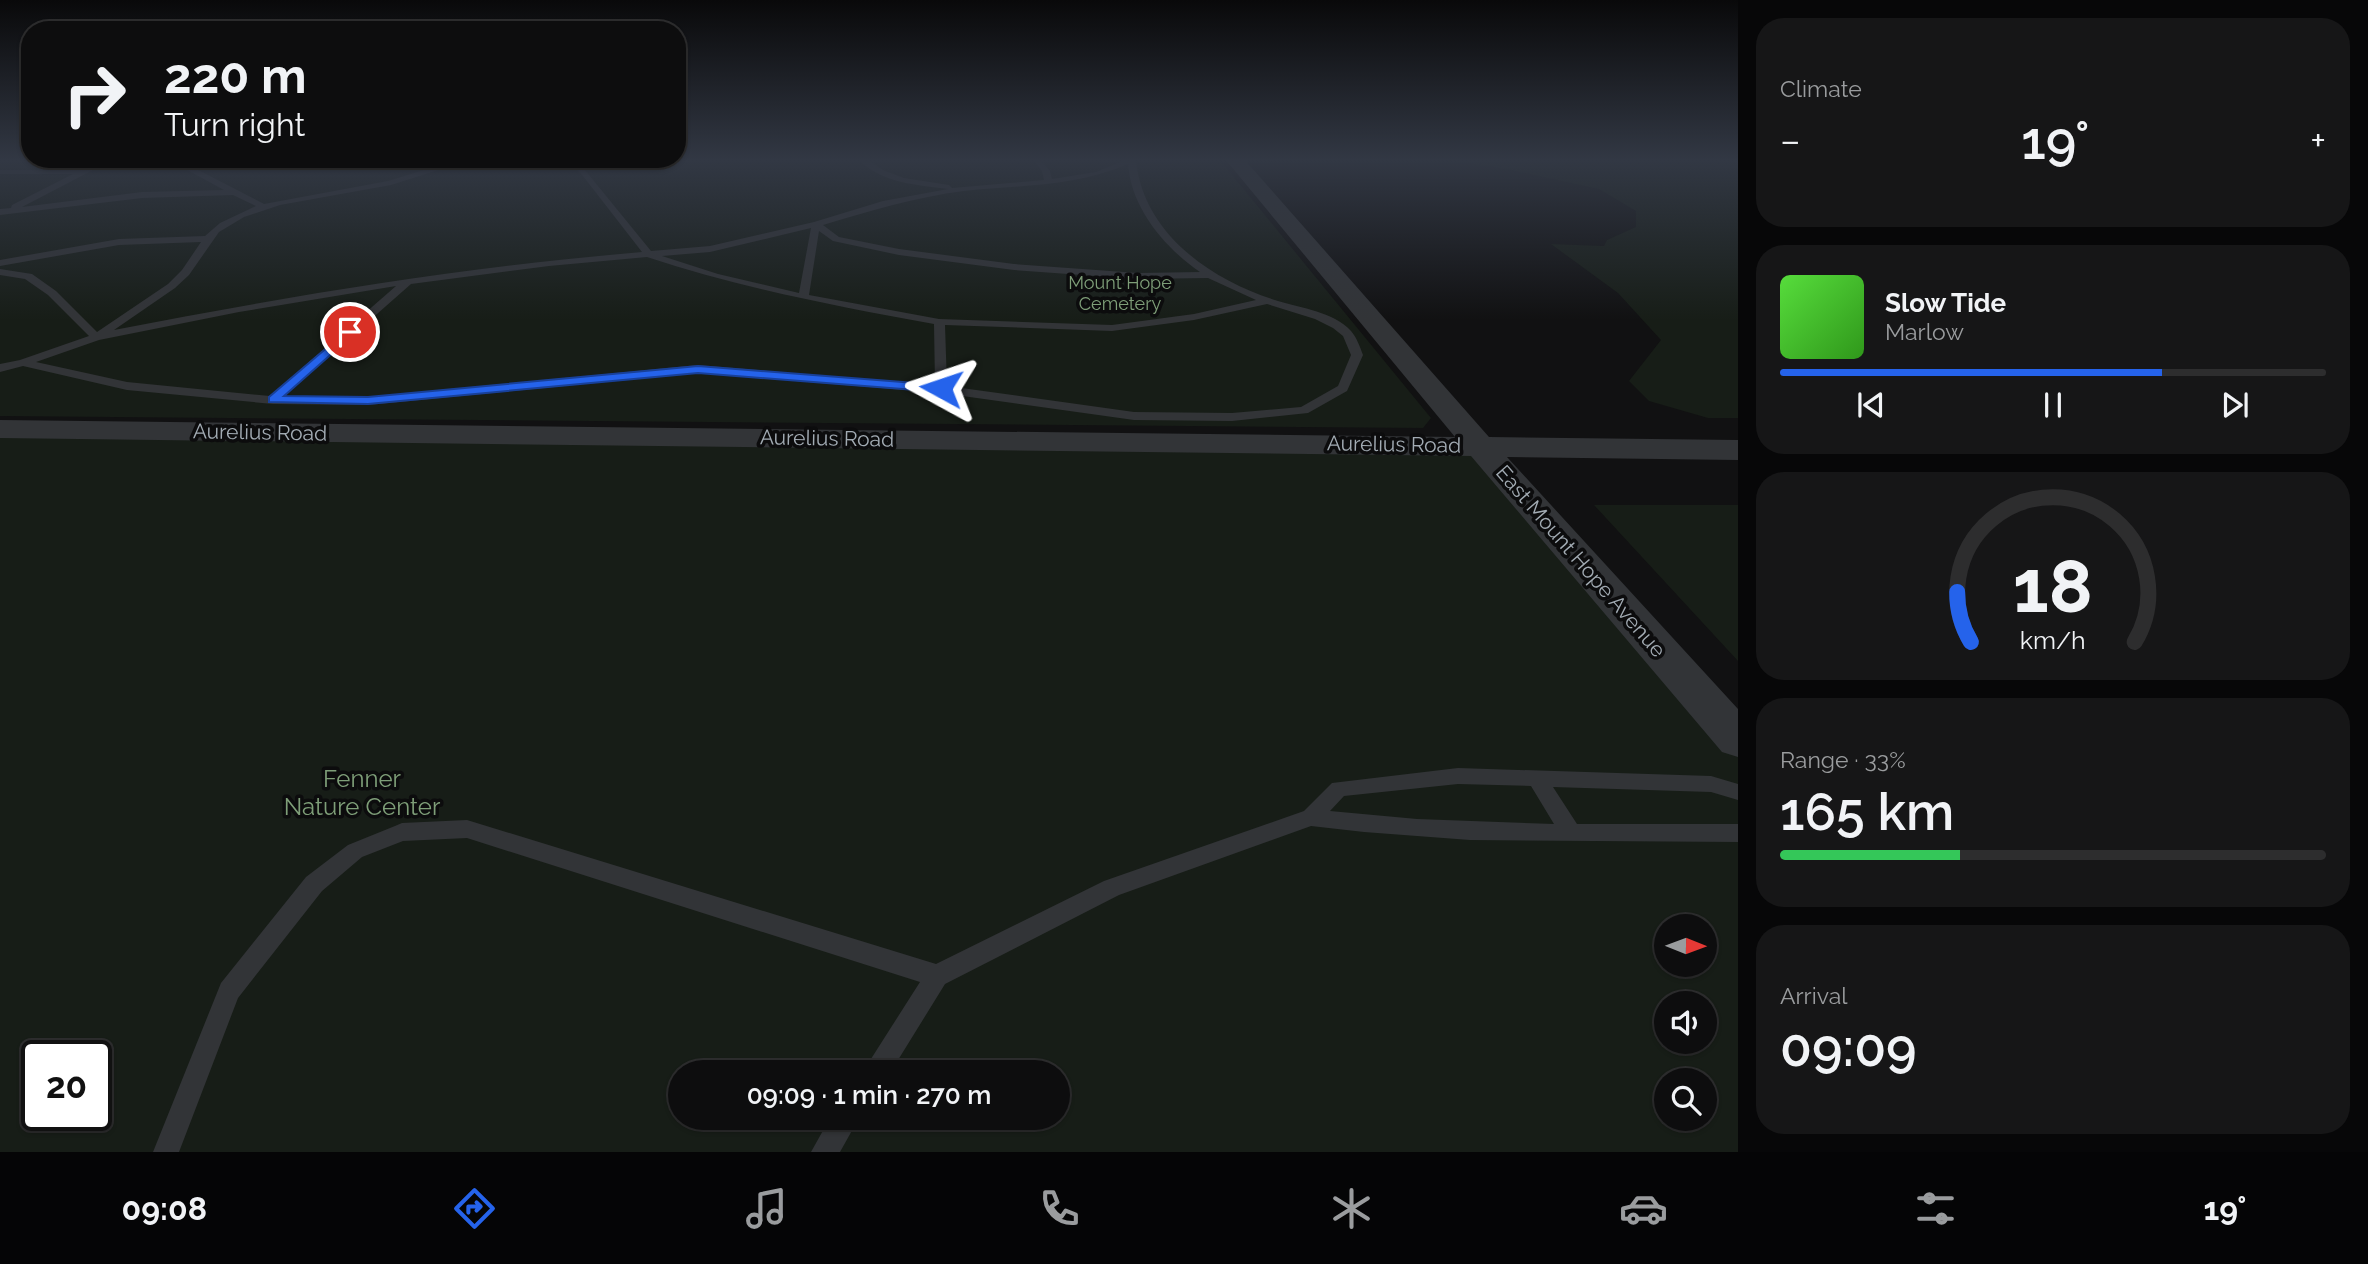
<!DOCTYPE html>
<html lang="en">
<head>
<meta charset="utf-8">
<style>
  :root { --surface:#0d0d0e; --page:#161617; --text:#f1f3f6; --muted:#9a9c9e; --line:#2d2d2e; --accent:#2563eb }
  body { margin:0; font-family:Raleway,sans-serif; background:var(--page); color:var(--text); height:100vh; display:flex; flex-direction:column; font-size:26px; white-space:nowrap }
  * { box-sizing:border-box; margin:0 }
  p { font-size:23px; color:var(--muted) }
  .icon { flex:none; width:38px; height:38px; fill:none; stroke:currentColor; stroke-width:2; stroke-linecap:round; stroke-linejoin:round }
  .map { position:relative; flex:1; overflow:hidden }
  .drawer { display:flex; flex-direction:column; gap:18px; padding:18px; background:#070708; width:630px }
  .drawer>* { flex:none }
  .hud { position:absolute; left:21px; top:21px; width:665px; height:147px; border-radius:28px; box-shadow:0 2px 5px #0004,0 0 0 2px var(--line); background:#0d0d0e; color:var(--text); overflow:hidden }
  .needle { width:46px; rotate:91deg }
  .fabs { position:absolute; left:1654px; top:914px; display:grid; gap:14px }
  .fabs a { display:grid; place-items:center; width:63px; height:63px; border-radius:50%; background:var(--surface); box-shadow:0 2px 5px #0004,0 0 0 2px var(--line); font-size:35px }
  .speed { position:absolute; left:21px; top:1040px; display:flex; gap:14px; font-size:35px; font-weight:700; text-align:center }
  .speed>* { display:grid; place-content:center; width:91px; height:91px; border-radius:50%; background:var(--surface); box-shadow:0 2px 5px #0004,0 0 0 2px var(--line); line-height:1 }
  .speed .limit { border:4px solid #111; border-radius:10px; background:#fff; color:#111 }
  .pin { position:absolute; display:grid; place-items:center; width:60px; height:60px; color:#fff; margin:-30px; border:4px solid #fff; border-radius:50%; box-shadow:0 2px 7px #0007 }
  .me { position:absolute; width:77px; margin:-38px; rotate:275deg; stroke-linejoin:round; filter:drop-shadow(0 0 5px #0008) }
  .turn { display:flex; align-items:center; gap:24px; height:147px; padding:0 28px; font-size:32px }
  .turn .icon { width:91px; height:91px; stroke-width:2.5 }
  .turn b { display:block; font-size:49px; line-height:60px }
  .big { font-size:52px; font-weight:600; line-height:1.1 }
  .drawer .tile { flex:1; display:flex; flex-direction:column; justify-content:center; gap:10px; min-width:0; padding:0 24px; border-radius:28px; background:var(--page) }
  .drawer .dial { align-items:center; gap:0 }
  .dial svg { height:182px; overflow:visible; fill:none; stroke:var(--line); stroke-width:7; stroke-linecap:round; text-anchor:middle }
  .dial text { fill:var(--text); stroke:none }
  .song { display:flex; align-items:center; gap:21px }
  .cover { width:84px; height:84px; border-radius:10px; background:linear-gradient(135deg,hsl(110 70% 55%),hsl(110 70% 35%)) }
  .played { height:7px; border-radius:4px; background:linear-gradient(90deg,var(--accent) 70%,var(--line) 70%) }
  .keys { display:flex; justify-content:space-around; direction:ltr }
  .heat { display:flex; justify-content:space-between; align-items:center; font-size:38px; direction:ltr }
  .charge { height:10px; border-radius:5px; background:linear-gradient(90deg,#34c759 33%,var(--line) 0) }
  .trip { position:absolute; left:668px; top:1060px; width:402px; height:70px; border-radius:35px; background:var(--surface); box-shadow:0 2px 5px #0004,0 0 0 2px var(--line); font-weight:600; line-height:70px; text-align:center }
  .tabs { display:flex; height:112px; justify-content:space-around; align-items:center; background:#050506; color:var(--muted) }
  .tabs .icon { width:49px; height:49px }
  .tabs .active { color:var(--accent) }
  .tabs b { font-size:32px; color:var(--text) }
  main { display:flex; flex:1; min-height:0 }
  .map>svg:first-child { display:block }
  .green { fill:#171d17; fill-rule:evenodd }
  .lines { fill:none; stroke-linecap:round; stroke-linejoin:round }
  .service { fill:#323437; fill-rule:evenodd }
  .tertiary { fill:#323437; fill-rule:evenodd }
  .route { fill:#2563eb; stroke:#184099; stroke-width:2 }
  .labels { text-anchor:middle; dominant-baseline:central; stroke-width:7; stroke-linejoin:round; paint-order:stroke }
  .far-park-label { font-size:18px; fill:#7e9e78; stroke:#0c0c0d }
  .street-label { font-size:21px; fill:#a2abb3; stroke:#0c0c0d }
  .near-park-label { font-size:24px; fill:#7e9e78; stroke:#0c0c0d }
</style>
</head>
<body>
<main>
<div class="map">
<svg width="1738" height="1152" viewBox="0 0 1738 1152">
  <rect width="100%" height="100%" fill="#111112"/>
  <path class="green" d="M 0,159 L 1219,159 L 1431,418 L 1423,428 L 0,416 Z
    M 1443,159 L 1738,159 L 1738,418 L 1708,418 L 1649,401 L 1629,381 L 1661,340 L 1618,293 L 1551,244 L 1604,246 L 1607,240 L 1636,227 L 1636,211 L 1599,189 L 1506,169 Z
    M 0,429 L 1479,445 L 1738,746 L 1738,1152 L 0,1152 ZM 1666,926 L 1704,926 L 1704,964 L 1666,964 ZM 1666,1003 L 1704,1003 L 1704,1041 L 1666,1041 ZM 37,1055 L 96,1055 L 96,1115 L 37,1115 ZM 681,1073 L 1059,1073 L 1059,1118 L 681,1118 ZM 1666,1080 L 1704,1080 L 1704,1118 L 1666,1118 Z
    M 1594,505 L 1738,505 L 1738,661 Z"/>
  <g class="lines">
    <path class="service" d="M 104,159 L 114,159 L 22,207 L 142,192 L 224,190 L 167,159 L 177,159 L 264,204 L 388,181 L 460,159 L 473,159 L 391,185 L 280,205 L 244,217 L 219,232 L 189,275 L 175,288 L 114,330 C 289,296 464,267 642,252 L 583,176 L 567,159 L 576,159 L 651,251 L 710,246 L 814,222 L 883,201 L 948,189 C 916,185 881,183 858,159 L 867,159 L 883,170 L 904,178 L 949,185 L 952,188 L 1044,180 L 1042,171 L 1032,159 L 1040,159 L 1050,171 L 1052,179 L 1096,172 L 1127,159 L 1136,159 C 1142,233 1212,281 1278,301 C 1301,308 1334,312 1351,331 C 1357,338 1360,347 1363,355 L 1347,391 L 1308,413 L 1232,421 L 1134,420 L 941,393 L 698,373 L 368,405 L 273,404 L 127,390 L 23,366 L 0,372 L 0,364 L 20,360 L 89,336 L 48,295 L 25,279 L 0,275 L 0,269 L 32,274 L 56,291 L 97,332 L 168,284 L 182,270 L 201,242 L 119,245 L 0,266 L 0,260 L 119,239 L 205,236 L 220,223 L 256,206 L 233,195 L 142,198 L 0,215 L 0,209 L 11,208 L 12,205 L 73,174 L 0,174 L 0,170 L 82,170 ZM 1128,164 C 1131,208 1165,248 1200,272 L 1138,273 L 1014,264 L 899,249 L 839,237 L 823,225 C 869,211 916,197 964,191 C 1021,185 1075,187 1128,164 ZM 811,228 L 799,293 L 718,274 L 662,256 L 710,252 ZM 819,231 L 833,241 L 899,255 L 1014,270 L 1138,279 L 1208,278 L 1256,300 L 1194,314 L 1112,325 L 939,319 L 809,295 ZM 647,257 C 741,288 836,306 934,324 L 935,385 L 698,365 L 368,397 L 284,396 L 411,284 L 549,266 ZM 396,286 L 270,396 L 127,382 L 36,362 L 99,340 L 239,312 ZM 1267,304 L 1315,319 L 1333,328 L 1343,336 L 1351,355 L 1338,386 L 1301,407 L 1232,413 L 1134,412 L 947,386 L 945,325 L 1112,331 L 1194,320 Z
      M 1458,768 L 1711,776 L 1738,784 L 1738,800 L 1711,792 L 1553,787 L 1577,824 L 1738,824 L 1738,842 L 1470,840 L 1364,832 L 1311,826 L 1119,895 L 945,984 L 890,1073 L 862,1073 L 920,982 L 467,838 L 403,841 L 362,857 L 322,891 L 238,998 L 179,1152 L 153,1152 L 221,983 L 306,877 L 348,845 L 395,826 L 402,823 L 467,820 L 936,964 L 1104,881 L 1304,811 L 1332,783 ZM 1458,784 L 1531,786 L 1554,824 L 1417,819 L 1330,811 L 1344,796 Z
      M 830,1118 L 859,1118 L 840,1152 L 811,1152 Z"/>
    <path class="tertiary" d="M 1225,159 L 1244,159 L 1489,437 L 1738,440 L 1738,460 L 1507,457 L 1738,709 L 1738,757 L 1722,752 L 1471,456 L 0,438 L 0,420 L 1455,437 Z"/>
  </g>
  <linearGradient id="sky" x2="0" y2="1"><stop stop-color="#09090a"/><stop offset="0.5" stop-color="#323844"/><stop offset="1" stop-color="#323844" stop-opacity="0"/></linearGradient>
  <rect width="1738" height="320" fill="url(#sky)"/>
  <path class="route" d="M 350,328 L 354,329 L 354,334 L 284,396 L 368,397 L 698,366 L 941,385 L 947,388 L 941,392 L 698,373 L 368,404 L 269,402 L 269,397 Z"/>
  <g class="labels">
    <g class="far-park-label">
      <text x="1120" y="282">Mount Hope<tspan x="1120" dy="21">Cemetery</tspan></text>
    </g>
    <g class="street-label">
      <text transform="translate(260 432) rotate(1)">Aurelius Road</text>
      <text transform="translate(827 438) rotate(1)">Aurelius Road</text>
      <text transform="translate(1394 444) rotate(1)">Aurelius Road</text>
      <text transform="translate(1581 561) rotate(49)">East Mount Hope Avenue</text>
    </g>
    <g class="near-park-label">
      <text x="362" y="778">Fenner<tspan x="362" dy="28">Nature Center</tspan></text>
    </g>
  </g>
</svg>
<div class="fabs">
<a><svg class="needle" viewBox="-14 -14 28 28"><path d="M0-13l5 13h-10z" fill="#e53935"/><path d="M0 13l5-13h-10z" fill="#9a9c9e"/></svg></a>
<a><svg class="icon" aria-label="sound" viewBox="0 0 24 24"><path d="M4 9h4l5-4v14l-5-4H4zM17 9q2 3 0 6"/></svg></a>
<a><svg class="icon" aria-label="search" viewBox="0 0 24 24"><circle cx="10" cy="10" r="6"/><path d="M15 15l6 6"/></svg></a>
</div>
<div class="speed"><div class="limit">20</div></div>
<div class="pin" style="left:350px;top:332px;background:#d93025"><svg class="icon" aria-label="arrive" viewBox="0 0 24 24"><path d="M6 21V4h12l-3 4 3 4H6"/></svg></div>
<svg class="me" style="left:941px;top:388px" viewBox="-20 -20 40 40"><path d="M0-17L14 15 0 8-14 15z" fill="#2563eb" stroke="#fff" stroke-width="4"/></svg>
<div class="trip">09:09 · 1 min · 270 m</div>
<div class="hud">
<div class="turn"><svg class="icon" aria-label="right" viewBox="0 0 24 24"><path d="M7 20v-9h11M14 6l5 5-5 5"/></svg><div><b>220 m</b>Turn right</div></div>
</div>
</div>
<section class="drawer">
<div class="tile"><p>Climate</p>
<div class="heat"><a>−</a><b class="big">19°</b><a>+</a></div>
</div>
<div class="tile">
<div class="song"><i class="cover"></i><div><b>Slow Tide</b><p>Marlow</p></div></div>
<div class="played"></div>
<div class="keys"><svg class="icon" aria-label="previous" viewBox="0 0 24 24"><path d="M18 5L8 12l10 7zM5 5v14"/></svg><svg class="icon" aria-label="pause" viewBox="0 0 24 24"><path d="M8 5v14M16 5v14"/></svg><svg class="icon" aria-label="next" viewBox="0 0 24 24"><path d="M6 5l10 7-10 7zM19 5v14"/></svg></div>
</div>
<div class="tile dial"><svg viewBox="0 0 100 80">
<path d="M14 69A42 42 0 1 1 86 69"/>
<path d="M14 69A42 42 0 0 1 8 47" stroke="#2563eb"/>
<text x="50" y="56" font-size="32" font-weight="700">18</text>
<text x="50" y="72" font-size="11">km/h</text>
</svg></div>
<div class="tile"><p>Range · 33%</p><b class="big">165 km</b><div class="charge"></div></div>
<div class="tile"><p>Arrival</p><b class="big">09:09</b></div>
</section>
</main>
<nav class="tabs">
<b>09:08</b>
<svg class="icon active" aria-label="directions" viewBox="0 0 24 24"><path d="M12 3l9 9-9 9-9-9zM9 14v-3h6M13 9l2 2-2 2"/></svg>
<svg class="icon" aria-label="music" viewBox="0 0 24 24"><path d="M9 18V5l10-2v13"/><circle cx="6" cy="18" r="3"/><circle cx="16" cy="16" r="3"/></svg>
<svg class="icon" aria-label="phone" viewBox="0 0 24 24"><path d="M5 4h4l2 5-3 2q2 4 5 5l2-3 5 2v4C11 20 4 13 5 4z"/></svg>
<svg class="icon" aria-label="climate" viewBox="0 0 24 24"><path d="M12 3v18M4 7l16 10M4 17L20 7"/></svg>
<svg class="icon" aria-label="car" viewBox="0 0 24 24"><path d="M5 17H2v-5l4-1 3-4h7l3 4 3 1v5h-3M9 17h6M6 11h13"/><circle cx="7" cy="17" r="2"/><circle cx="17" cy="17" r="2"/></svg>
<svg class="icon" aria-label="filters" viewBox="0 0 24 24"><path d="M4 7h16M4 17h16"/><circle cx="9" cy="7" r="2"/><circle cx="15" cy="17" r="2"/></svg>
<b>19°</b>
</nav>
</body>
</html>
